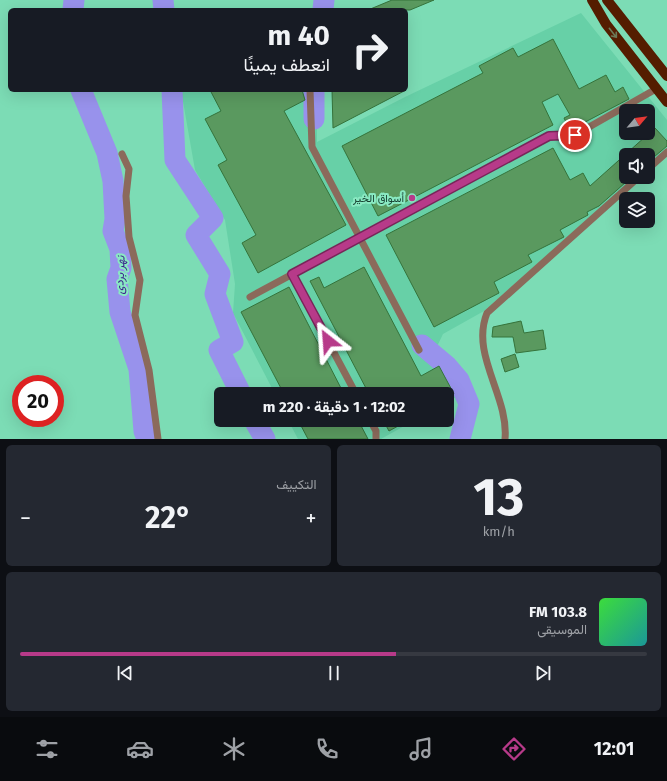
<!DOCTYPE html>
<html lang="ar">
<head>
<meta charset="utf-8">
<style>
  :root { --surface:#171b24; --page:#242831; --text:#f1f3f6; --muted:#9ea1a6; --line:#363941; --accent:#b73a89 }
  body { margin:0; font-family:"Fira Sans",Vazirmatn,sans-serif; background:var(--page); color:var(--text); direction:rtl; height:100vh; display:flex; flex-direction:column; font-size:15px; white-space:nowrap }
  * { box-sizing:border-box; margin:0 }
  p { font-size:13px; color:var(--muted) }
  .icon { flex:none; width:22px; height:22px; fill:none; stroke:currentColor; stroke-width:2; stroke-linecap:round; stroke-linejoin:round }
  .map { position:relative; height:439px; overflow:hidden; direction:ltr }
  .details { display:flex; flex-direction:column; gap:6px; padding:6px; background:#0d0f14; flex:1 }
  .details>* { flex:none }
  .top-card { position:absolute; left:8px; top:8px; width:400px; height:84px; border-radius:6px; box-shadow:0 4px 16px #0002; direction:rtl; background:#171b24; color:var(--text); overflow:hidden }
  .needle { width:26px; rotate:61deg }
  .controls { position:absolute; left:619px; top:104px; display:grid; gap:8px }
  .controls a { display:grid; place-items:center; width:36px; height:36px; border-radius:6px; background:var(--surface); box-shadow:0 4px 16px #0002; font-size:20px }
  .speed { position:absolute; left:12px; top:375px; display:flex; gap:8px; font-size:20px; font-weight:700; text-align:center }
  .speed>* { display:grid; place-content:center; width:52px; height:52px; border-radius:50%; background:var(--surface); box-shadow:0 4px 16px #0002; line-height:1 }
  .speed .limit { border:6px solid #d22; background:#fff; color:#111 }
  .pin { position:absolute; display:grid; place-items:center; width:34px; height:34px; color:#fff; margin:-17px; border:2px solid #fff; border-radius:50%; box-shadow:0 1px 4px #0007 }
  .me { position:absolute; width:44px; margin:-22px; rotate:332deg; stroke-linejoin:round; filter:drop-shadow(0 0 3px #0008) }
  .turn { display:flex; align-items:center; gap:14px; height:84px; padding:0 12px; font-size:18px }
  .turn .icon { width:52px; height:52px; stroke-width:2.5 }
  .turn b { display:block; font-size:28px; line-height:34px }
  .big { font-size:30px; font-weight:700; line-height:1.1 }
  .details .tile { flex:1; display:flex; flex-direction:column; justify-content:center; gap:6px; min-width:0; padding:0 14px; border-radius:6px; background:var(--page) }
  .details .dial { align-items:center; gap:0 }
  .dial b { font-size:52px; line-height:1 }
  .song { display:flex; align-items:center; gap:12px }
  .cover { width:48px; height:48px; border-radius:6px; background:linear-gradient(135deg,hsl(120 70% 55%),hsl(180 70% 35%)) }
  .played { height:4px; border-radius:2px; background:linear-gradient(90deg,var(--accent) 60%,var(--line) 60%) }
  .keys { display:flex; justify-content:space-around; direction:ltr }
  .heat { display:flex; justify-content:space-between; align-items:center; font-size:22px; direction:ltr }
  .details .tiles { flex:1; display:grid; gap:6px; grid-template-columns:1fr 1fr }
  .tile:last-child { grid-column:span 2 }
  .trip { position:absolute; left:214px; top:387px; width:240px; height:40px; border-radius:6px; background:var(--surface); box-shadow:0 4px 16px #0002; font-weight:700; line-height:40px; text-align:center; direction:rtl }
  .tabs { display:flex; height:64px; justify-content:space-around; align-items:center; background:#090b0e; color:var(--muted) }
  .tabs .icon { width:28px; height:28px }
  .tabs .active { color:var(--accent) }
  .tabs b { font-size:18px; color:var(--text) }
  .map>svg:first-child { display:block }
  .built { fill:#67d0a7; fill-rule:evenodd }
  .lines { fill:none; stroke-linecap:round; stroke-linejoin:round }
  .river { stroke:#9892ec; stroke-width:21 }
  .building { fill:#5a995f; stroke:#35733b }
  .minor { stroke:#8b6a5b; stroke-width:7 }
  .major { stroke:#541d00; stroke-width:10 }
  .oneway { stroke:#6c7957 }
  .route-casing { stroke:#772659; stroke-width:10 }
  .route { stroke:#b73a89; stroke-width:7 }
  .poi-dot { fill:#b73a89; stroke:#89e9c2; stroke-width:1.5 }
  .labels { text-anchor:middle; dominant-baseline:central; stroke-width:4; stroke-linejoin:round; paint-order:stroke }
  .poi-label { font-size:11px; fill:#153e2f; stroke:#89e9c2; text-anchor:end }
  .water-label { font-size:12px; font-style:italic; fill:#3d268d; stroke:#89e9c2 }
</style>
</head>
<body>
<div class="map">
<svg width="667" height="439" viewBox="0 0 667 439">
  <rect width="100%" height="100%" fill="#7cdcb5"/>
  <path class="built" d="M 581,13 L 667,120 L 667,149 L 648,166 L 648,155 L 626,155 L 626,177 L 635,177 L 484,311 L 443,334 L 432,357 L 446,360 L 462,376 L 471,389 L 447,402 L 447,394 L 275,394 L 233,313 L 235,284 L 225,220 L 195,170 L 181,90 L 317,90 L 317,142 L 405,97 ZM 626,111 L 648,111 L 648,133 L 626,133 Z
    M 288,420 L 415,420 L 381,439 L 298,439 Z"/>
  <g class="lines">
    <path class="river" d="M 163,0 L 164,10
      M 73,10 L 74,0
      M 323,10 L 324,0
      M 81,90 L 107,153 L 113,181 L 115,219 L 113,231 L 120,249 L 121,268 L 117,279 L 120,312 L 139,369 L 144,431 L 147,439
      M 172,90 L 175,160 L 213,218 L 196,235 L 220,274 L 215,294 L 233,342 L 219,350 L 241,394
      M 314,90 L 314,119
      M 422,345 L 447,366 L 459,380 L 469,404 L 460,439
      M 254,420 L 265,439"/>
  </g>
  <path class="building" d="M 392,0 L 434,0 L 410,10 L 368,10 Z
    M 553,39 L 579,89 L 606,75 L 615,92 L 623,87 L 629,99 L 570,130 L 564,118 L 570,115 L 558,94 L 542,102 L 553,125 L 378,216 L 342,146 L 483,73 L 479,66 L 513,48 L 518,57 Z
    M 210,90 L 302,90 L 305,100 L 284,111 L 346,225 L 258,273 L 242,243 L 256,235 L 218,165 L 227,160 L 205,119 L 221,111 Z
    M 332,90 L 406,90 L 333,128 Z
    M 655,128 L 667,141 L 667,146 L 648,162 L 648,155 L 626,155 L 626,182 L 599,206 L 587,212 L 588,215 L 560,230 L 564,237 L 528,255 L 532,262 L 494,282 L 499,293 L 434,327 L 386,235 L 553,148 L 570,180 L 583,173 L 590,186 Z
    M 364,267 L 421,376 L 439,366 L 454,394 L 369,394 L 310,281 L 319,277 L 324,288 Z
    M 289,287 L 344,394 L 284,394 L 241,312 Z
    M 521,321 L 524,333 L 543,330 L 546,349 L 516,353 L 513,337 L 492,337 L 493,327 Z
    M 515,354 L 519,367 L 505,372 L 501,359 Z
    M 298,420 L 358,420 L 368,439 L 308,439 Z
    M 383,420 L 409,420 L 389,431 Z"/>
  <g class="lines">
    <path class="minor" d="M 310,90 L 312,147 L 419,350
      M 122,154 L 129,169 L 126,196 L 129,237 L 140,280 L 135,315 L 149,370 L 158,439
      M 648,169 L 667,152
      M 292,274 L 356,394
      M 250,297 L 549,136 L 575,135 L 656,89
      M 370,420 L 376,431 L 376,439
      M 505,439 C 509,396 470,355 487,313 L 639,177"/>
    <path class="major" d="M 592,0 L 606,24 L 667,102
      M 607,0 L 667,76"/>
  </g>
  <defs><path id="oneway-shaft" d="M-6 0H5M1.5-3L5.5 0L1.5 3" fill="none" stroke-width="1.6" stroke-linecap="round" stroke-linejoin="round"/></defs>
  <use class="oneway" href="#oneway-shaft" transform="translate(613 33) rotate(52)"/>
  <g class="lines">
    <g class="route-casing">
      <path id="route" d="M 328,341 L 292,274 L 549,136 L 575,135"/>
    </g>
    <use href="#route" class="route"/>
  </g>
  <circle class="poi-dot" cx="412" cy="198" r="4"/>
  <g class="labels">
    <g class="poi-label">
      <text x="404" y="198">أسواق الخير</text>
    </g>
    <g class="water-label">
      <text transform="translate(120 275) rotate(-88)">نهر بردى</text>
    </g>
  </g>
</svg>
<div class="controls">
<a><svg class="needle" viewBox="-14 -14 28 28"><path d="M0-13l5 13h-10z" fill="#e53935"/><path d="M0 13l5-13h-10z" fill="#9ea1a6"/></svg></a>
<a><svg class="icon" aria-label="sound" viewBox="0 0 24 24"><path d="M4 9h4l5-4v14l-5-4H4zM17 9q2 3 0 6"/></svg></a>
<a><svg class="icon" aria-label="layers" viewBox="0 0 24 24"><path d="M12 4l9 5-9 5-9-5zM3 14l9 5 9-5"/></svg></a>
</div>
<div class="speed"><div class="limit">20</div></div>
<div class="pin" style="left:575px;top:135px;background:#d93025"><svg class="icon" aria-label="arrive" viewBox="0 0 24 24"><path d="M6 21V4h12l-3 4 3 4H6"/></svg></div>
<svg class="me" style="left:328px;top:341px" viewBox="-20 -20 40 40"><path d="M0-17L14 15 0 8-14 15z" fill="#b73a89" stroke="#fff" stroke-width="4"/></svg>
<div class="trip">12:02 · 1 دقيقة · 220 m</div>
<div class="top-card">
<div class="turn"><svg class="icon" aria-label="right" viewBox="0 0 24 24"><path d="M7 20v-9h11M14 6l5 5-5 5"/></svg><div><b>40 m</b>انعطف يمينًا</div></div>
</div>
</div>
<section class="details">
<div class="tiles">
<div class="tile dial"><b>13</b><p>km/h</p></div>
<div class="tile"><p>التكييف</p>
<div class="heat"><a>−</a><b class="big">22°</b><a>+</a></div>
</div>
<div class="tile">
<div class="song"><i class="cover"></i><div><b>103.8 FM</b><p>الموسيقى</p></div></div>
<div class="played"></div>
<div class="keys"><svg class="icon" aria-label="previous" viewBox="0 0 24 24"><path d="M18 5L8 12l10 7zM5 5v14"/></svg><svg class="icon" aria-label="pause" viewBox="0 0 24 24"><path d="M8 5v14M16 5v14"/></svg><svg class="icon" aria-label="next" viewBox="0 0 24 24"><path d="M6 5l10 7-10 7zM19 5v14"/></svg></div>
</div>
</div>
</section>
<nav class="tabs">
<b>12:01</b>
<svg class="icon active" aria-label="directions" viewBox="0 0 24 24"><path d="M12 3l9 9-9 9-9-9zM9 14v-3h6M13 9l2 2-2 2"/></svg>
<svg class="icon" aria-label="music" viewBox="0 0 24 24"><path d="M9 18V5l10-2v13"/><circle cx="6" cy="18" r="3"/><circle cx="16" cy="16" r="3"/></svg>
<svg class="icon" aria-label="phone" viewBox="0 0 24 24"><path d="M5 4h4l2 5-3 2q2 4 5 5l2-3 5 2v4C11 20 4 13 5 4z"/></svg>
<svg class="icon" aria-label="climate" viewBox="0 0 24 24"><path d="M12 3v18M4 7l16 10M4 17L20 7"/></svg>
<svg class="icon" aria-label="car" viewBox="0 0 24 24"><path d="M5 17H2v-5l4-1 3-4h7l3 4 3 1v5h-3M9 17h6M6 11h13"/><circle cx="7" cy="17" r="2"/><circle cx="17" cy="17" r="2"/></svg>
<svg class="icon" aria-label="filters" viewBox="0 0 24 24"><path d="M4 7h16M4 17h16"/><circle cx="9" cy="7" r="2"/><circle cx="15" cy="17" r="2"/></svg>
</nav>
</body>
</html>
